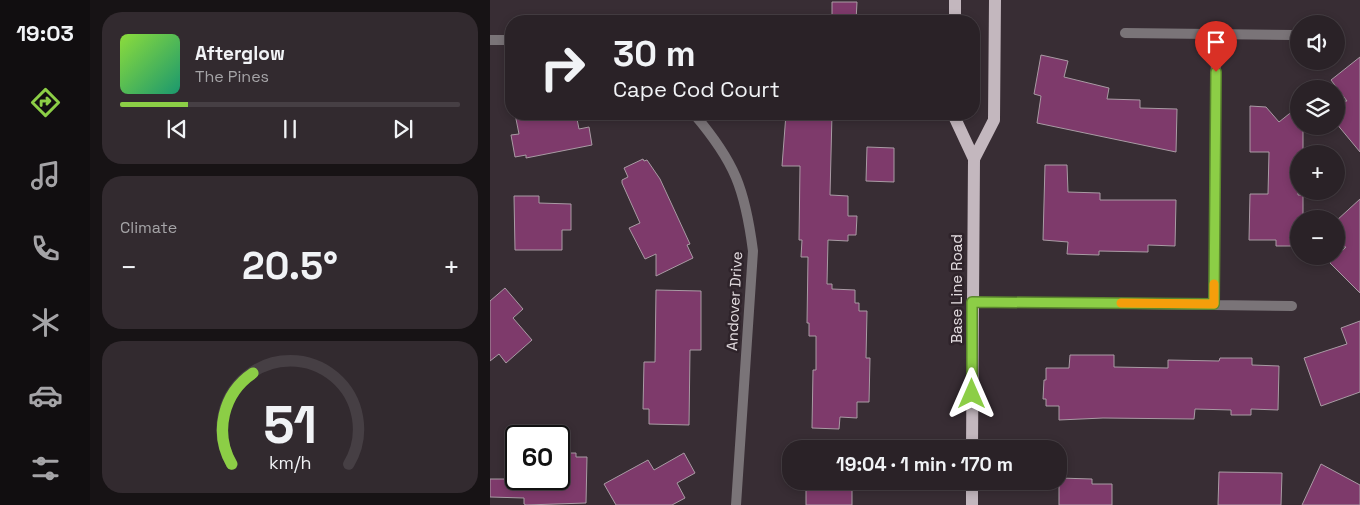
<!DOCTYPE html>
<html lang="en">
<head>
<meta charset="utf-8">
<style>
  :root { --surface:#2a2227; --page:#322a2f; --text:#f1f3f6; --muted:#a5a4a7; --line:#463f44; --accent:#8cce46 }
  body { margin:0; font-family:"Space Grotesk",sans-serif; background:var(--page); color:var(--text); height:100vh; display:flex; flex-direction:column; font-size:19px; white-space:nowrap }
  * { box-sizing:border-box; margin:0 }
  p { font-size:16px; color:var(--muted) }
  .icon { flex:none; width:28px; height:28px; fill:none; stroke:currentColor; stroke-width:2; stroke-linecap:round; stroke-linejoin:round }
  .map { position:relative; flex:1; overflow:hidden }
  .panel { display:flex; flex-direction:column; gap:12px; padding:12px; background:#171315; width:400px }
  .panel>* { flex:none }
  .guide { position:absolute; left:15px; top:15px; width:475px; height:105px; border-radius:20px; box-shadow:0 2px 8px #0003,0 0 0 1px var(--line); background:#2a2227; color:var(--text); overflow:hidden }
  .tools { position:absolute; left:800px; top:15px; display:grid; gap:10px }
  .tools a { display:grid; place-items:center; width:55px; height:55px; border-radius:50%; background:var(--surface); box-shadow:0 2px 8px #0003,0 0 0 1px var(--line); font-size:25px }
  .speed { position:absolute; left:15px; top:425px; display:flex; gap:10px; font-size:25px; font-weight:700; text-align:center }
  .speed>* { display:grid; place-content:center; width:65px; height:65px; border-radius:50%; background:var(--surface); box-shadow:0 2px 8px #0003,0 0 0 1px var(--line); line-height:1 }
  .speed .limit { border:2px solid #111; border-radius:8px; background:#fff; color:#111 }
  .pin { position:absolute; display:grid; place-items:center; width:42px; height:42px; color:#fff; margin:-51px -21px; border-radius:50% 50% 50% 0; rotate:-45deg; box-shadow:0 0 5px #0007 }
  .pin .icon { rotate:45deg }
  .me { position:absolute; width:55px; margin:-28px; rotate:0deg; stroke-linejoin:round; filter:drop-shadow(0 0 4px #0008) }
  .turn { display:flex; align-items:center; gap:18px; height:105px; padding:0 25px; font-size:22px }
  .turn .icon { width:65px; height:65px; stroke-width:2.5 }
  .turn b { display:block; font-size:35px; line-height:42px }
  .big { font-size:38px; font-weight:700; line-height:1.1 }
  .panel .widget { flex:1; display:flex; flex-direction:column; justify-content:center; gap:8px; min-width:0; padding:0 18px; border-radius:20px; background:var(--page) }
  .panel .dial { align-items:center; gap:0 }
  .dial svg { height:130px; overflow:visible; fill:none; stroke:var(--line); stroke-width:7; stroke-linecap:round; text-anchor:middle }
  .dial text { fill:var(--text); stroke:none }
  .song { display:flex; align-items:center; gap:15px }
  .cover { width:60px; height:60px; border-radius:8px; background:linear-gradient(135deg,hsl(90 70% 55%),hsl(160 70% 35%)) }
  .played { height:5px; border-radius:2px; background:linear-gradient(90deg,var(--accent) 20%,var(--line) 20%) }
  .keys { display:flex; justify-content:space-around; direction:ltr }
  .heat { display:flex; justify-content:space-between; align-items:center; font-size:28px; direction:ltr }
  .trip { position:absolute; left:292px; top:440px; width:285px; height:50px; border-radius:20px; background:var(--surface); box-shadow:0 2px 8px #0003,0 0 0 1px var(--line); font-weight:700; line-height:50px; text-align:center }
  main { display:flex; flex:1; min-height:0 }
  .tab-bar { display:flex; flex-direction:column; width:90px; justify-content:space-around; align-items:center; background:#110e10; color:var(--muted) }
  .tab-bar .icon { width:35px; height:35px }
  .tab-bar .on { color:var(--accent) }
  .tab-bar b { font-size:22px; color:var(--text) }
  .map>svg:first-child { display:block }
  .building { fill:#7e3a6b; stroke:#a99ba4 }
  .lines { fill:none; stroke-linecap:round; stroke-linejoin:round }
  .minor { stroke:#7a7478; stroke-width:10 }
  .primary { stroke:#c3b7be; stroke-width:12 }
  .route-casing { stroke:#5b862e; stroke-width:12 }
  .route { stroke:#8cce46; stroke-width:9 }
  .slow { stroke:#f59e0b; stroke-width:9 }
  .labels { text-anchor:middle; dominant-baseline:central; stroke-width:5; stroke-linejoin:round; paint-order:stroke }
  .street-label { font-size:15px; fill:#e2dbdf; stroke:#2e232a }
</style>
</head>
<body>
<main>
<nav class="tab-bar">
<b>19:03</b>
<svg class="icon on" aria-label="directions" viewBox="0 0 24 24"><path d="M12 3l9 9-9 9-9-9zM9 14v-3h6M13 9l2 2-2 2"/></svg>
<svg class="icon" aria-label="music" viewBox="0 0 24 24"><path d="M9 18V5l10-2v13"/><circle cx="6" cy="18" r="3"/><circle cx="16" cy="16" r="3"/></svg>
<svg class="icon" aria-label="phone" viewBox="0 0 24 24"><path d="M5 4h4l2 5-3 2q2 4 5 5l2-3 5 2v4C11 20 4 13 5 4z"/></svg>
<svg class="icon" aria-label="climate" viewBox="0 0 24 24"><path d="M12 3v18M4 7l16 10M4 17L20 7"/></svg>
<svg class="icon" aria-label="car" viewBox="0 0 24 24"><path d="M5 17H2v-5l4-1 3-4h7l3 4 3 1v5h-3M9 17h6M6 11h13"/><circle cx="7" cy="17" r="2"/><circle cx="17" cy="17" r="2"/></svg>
<svg class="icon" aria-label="filters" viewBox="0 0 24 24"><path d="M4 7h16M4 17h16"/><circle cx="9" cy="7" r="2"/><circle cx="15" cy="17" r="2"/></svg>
</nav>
<section class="panel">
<div class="widget">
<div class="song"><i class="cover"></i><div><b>Afterglow</b><p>The Pines</p></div></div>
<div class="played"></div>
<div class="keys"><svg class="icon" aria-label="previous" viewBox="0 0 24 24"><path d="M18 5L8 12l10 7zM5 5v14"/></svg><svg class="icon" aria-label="pause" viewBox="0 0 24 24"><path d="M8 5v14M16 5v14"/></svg><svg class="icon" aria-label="next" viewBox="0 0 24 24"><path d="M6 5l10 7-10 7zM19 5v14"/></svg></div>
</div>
<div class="widget"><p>Climate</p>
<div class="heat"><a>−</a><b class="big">20.5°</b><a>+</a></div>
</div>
<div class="widget dial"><svg viewBox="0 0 100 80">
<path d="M14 69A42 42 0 1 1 86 69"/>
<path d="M14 69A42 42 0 0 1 27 13" stroke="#8cce46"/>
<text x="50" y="56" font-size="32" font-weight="700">51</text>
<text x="50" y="72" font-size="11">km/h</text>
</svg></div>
</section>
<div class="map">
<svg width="870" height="505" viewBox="0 0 870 505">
  <rect width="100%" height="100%" fill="#382d34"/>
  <path class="building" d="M 342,2 L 367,2 L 366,21 L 342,21 Z
    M 551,55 L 578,61 L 574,77 L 619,88 L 617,99 L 650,100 L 650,108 L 687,109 L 686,152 L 547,123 L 551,96 L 544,94 Z
    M 870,57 L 870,152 L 846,123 L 846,101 L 857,101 L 841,80 Z
    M 760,106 L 776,107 L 789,122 L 809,106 L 809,126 L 813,126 L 813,153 L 808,153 L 808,195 L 813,195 L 813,219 L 809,219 L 809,246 L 786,246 L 786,240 L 759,240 L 760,194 L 778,194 L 779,152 L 760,152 Z
    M 25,114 L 86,114 L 89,129 L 99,127 L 102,145 L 36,158 L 36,155 L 25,157 L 21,135 L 29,134 Z
    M 296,114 L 342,114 L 340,195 L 358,196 L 358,216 L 367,216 L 366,235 L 358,235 L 358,241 L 338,240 L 337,284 L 342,284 L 342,289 L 365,290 L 365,303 L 369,303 L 369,311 L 377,311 L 376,358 L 380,358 L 379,402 L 367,402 L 367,418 L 350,417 L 349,429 L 322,428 L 323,370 L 326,370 L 326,336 L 319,336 L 319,323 L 317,323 L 318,257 L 311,257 L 312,240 L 309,240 L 310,166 L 292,166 Z
    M 377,147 L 404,148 L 404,182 L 376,181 Z
    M 153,159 L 154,161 L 157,160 L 170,179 L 200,244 L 197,245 L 203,258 L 166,276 L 166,254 L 155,259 L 139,228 L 150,223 L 132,183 L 132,180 L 138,177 L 134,168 Z
    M 555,165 L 577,165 L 578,192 L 610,193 L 610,200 L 686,200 L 685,246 L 658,245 L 658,252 L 609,251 L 609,255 L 577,254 L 578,242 L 553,240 Z
    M 24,196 L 49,196 L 49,203 L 81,204 L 81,230 L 72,230 L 72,250 L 25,250 Z
    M 870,199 L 870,293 L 840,263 L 856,247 L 846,247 L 846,221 Z
    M 15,288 L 33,309 L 23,318 L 42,340 L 16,363 L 9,354 L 0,361 L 0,301 Z
    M 166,290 L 211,291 L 211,350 L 200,350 L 199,425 L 159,424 L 159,409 L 153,409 L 154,362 L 165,362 Z
    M 870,321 L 870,392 L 831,406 L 814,358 L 857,344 L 851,328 Z
    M 580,355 L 624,355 L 624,367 L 678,368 L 678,360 L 729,361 L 730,358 L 762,358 L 762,365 L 789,366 L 788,410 L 761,409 L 761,415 L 741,415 L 741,410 L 705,409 L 704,419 L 613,418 L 569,420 L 569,406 L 556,406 L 556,399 L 553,399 L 554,380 L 556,380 L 556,368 L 579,368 Z
    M 69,453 L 86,453 L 86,457 L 97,457 L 96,503 L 36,505 L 34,504 L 34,498 L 0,497 L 0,479 L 69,479 Z
    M 194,453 L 205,473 L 187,483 L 195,498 L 182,505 L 126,505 L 114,484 L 158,460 L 164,470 Z
    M 831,464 L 870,485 L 870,505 L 812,505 Z
    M 729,472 L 792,473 L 791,505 L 728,505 Z
    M 569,478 L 602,479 L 602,484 L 622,484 L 622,505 L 569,505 Z
    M 319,481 L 362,481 L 362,505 L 316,505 L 316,485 L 319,485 Z"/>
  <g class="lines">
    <path class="minor" d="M 635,33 L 803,35
      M 0,40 L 21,40
      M 204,114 C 245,162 255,189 263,251 L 246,505
      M 482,302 L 802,306
      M 724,304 L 726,34"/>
    <path class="primary" d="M 465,21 L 465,0
      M 463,114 L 484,159 L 482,449
      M 484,159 L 504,120 L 505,0
      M 482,505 L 482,481"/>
  </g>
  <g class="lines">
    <g class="route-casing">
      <path id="route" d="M 482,394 L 482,302 L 724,304 L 726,72"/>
    </g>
    <use href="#route" class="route"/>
    <path class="slow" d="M 631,303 L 724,304 L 724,284"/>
  </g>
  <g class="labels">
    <g class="street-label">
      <text transform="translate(466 289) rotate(-90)">Base Line Road</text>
      <text transform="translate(244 301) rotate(-87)">Andover Drive</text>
    </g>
  </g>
</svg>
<div class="tools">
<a><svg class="icon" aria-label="sound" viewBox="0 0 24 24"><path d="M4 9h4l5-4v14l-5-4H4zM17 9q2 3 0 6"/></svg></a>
<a><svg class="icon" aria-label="layers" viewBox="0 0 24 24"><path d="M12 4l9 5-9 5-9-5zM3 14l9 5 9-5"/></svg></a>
<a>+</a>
<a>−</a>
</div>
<div class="speed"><div class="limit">60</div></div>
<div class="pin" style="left:726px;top:72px;background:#d93025"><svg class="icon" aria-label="arrive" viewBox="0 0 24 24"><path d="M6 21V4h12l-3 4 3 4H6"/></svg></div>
<svg class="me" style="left:482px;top:394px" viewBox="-20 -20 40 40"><path d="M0-17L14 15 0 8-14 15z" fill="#8cce46" stroke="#fff" stroke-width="4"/></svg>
<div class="trip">19:04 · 1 min · 170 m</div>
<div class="guide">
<div class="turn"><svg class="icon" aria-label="right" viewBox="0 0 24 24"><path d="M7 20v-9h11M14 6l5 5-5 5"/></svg><div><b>30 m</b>Cape Cod Court</div></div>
</div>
</div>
</main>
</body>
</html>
